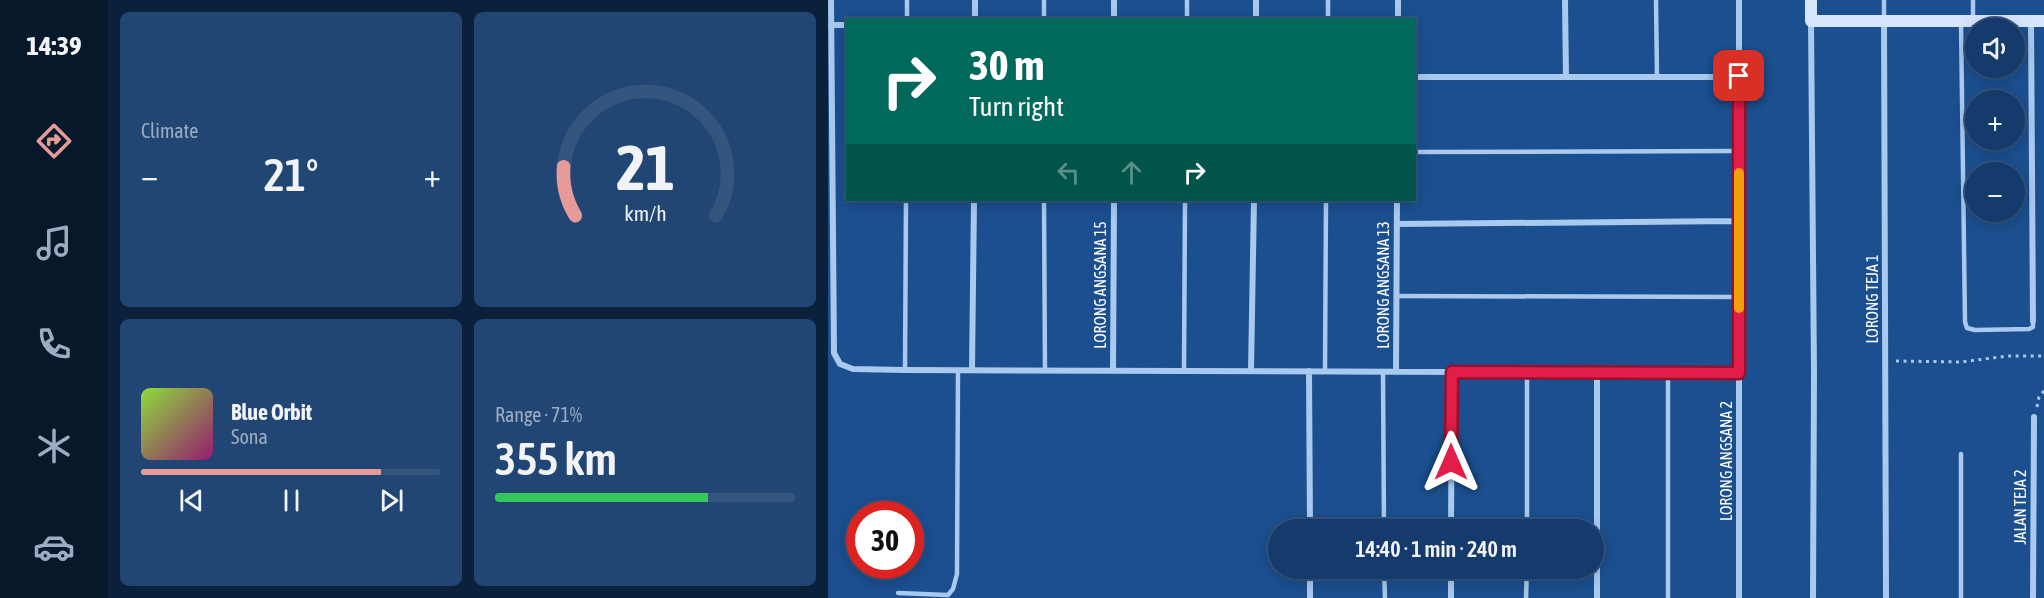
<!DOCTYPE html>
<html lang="en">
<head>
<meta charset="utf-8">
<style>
  :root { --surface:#143b6b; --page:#214673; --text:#f1f3f6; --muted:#9dadc1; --line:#33557e; --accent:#e69b98 }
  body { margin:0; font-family:"Asap Condensed",sans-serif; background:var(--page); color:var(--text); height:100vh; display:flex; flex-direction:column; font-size:22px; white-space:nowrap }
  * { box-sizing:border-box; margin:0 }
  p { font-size:20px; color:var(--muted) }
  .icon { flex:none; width:33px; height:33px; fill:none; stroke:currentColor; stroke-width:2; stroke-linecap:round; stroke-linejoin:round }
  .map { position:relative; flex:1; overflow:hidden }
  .details { display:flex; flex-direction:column; gap:12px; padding:12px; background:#0b203b; width:720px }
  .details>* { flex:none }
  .hud { position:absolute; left:18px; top:18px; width:570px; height:183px; border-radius:0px; box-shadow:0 3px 15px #0003,0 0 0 2px var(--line); background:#00695c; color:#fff; overflow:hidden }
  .buttons { position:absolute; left:1137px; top:18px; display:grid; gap:12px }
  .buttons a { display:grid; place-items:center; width:60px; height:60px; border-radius:50%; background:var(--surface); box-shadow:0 3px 15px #0003,0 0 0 2px var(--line); font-size:30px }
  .speed { position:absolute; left:18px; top:501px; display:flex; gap:12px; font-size:30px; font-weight:700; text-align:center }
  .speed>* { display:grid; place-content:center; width:78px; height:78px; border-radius:50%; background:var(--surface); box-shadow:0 3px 15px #0003,0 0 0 2px var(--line); line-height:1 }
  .speed .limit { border:9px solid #d22; background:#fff; color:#111 }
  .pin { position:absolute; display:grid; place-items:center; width:51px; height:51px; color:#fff; margin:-26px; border-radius:12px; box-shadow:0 3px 9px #0006 }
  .me { position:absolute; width:66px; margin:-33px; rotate:0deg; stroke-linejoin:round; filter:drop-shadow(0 0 4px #0008) }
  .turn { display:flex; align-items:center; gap:21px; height:126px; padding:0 24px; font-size:27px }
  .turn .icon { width:78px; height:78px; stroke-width:2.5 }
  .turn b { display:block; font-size:42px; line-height:51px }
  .lanes { display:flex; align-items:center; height:57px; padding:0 24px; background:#0003; justify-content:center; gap:30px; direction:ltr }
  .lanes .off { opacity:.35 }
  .big { font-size:45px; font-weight:600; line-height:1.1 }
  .details .widget { flex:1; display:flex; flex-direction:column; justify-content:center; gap:9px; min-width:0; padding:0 21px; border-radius:9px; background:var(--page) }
  .details .dial { align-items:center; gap:0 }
  .dial svg { height:156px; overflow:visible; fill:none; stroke:var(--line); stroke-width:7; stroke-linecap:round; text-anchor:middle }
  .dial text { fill:var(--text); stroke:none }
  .song { display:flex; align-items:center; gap:18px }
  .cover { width:72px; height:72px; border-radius:9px; background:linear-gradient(135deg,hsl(90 70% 55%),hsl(320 70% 35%)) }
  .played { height:6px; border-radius:3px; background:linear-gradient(90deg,var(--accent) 80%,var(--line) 80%) }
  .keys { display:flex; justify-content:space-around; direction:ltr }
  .heat { display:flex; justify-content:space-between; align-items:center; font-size:33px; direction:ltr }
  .charge { height:9px; border-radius:4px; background:linear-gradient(90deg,#34c759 71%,var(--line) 0) }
  .details .tiles { flex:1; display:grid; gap:12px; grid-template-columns:repeat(2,1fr) }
  .trip { position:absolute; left:440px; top:519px; width:336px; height:60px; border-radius:30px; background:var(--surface); box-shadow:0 3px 15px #0003,0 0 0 2px var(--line); font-weight:600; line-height:60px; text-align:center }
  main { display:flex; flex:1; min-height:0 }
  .tabs { display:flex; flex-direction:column; width:108px; justify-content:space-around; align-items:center; background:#08182b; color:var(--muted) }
  .tabs .icon { width:42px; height:42px }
  .tabs .active { color:var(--accent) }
  .tabs b { font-size:27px; color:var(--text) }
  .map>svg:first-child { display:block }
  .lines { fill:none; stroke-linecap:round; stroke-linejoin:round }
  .path { stroke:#a9c9ee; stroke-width:3; stroke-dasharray:3 4.5; stroke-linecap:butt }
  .lane { stroke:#a9c9ee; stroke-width:4.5 }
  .street { stroke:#a9c9ee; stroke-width:6 }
  .secondary { stroke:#d6e6fa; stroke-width:12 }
  .route-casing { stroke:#92132f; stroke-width:15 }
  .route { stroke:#e11d48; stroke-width:10 }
  .slow { stroke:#f59e0b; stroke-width:10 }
  .labels { text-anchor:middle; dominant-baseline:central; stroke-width:6; stroke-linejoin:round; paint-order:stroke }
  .street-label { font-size:16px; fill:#fff; stroke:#1b4f8f }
</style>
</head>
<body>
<main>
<nav class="tabs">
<b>14:39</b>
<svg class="icon active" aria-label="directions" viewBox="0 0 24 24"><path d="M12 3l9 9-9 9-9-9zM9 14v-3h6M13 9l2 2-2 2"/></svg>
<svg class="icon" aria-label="music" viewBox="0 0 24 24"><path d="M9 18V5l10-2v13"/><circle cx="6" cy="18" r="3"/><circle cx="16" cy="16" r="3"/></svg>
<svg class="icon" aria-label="phone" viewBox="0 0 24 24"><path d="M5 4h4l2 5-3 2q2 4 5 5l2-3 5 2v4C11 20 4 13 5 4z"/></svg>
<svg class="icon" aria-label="climate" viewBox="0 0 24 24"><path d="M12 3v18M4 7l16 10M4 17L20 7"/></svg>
<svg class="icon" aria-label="car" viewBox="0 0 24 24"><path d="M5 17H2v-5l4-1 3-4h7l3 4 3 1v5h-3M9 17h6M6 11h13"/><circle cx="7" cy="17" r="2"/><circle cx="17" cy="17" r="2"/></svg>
</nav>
<section class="details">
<div class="tiles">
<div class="widget"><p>Climate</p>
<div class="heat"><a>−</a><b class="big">21°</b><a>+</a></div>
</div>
<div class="widget dial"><svg viewBox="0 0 100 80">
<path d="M14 69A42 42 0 1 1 86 69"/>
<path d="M14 69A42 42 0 0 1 8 44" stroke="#e69b98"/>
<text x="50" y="56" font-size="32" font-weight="700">21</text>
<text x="50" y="72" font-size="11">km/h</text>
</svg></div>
<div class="widget">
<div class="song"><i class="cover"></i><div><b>Blue Orbit</b><p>Sona</p></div></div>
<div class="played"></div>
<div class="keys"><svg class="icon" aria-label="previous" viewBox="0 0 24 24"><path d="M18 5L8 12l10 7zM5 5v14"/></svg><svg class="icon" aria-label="pause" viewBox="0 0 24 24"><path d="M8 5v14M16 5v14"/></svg><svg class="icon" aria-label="next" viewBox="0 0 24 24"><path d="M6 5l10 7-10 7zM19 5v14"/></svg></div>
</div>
<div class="widget"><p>Range · 71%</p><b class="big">355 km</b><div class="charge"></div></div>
</div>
</section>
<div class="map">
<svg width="1216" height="598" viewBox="0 0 1216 598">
  <rect width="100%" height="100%" fill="#1b4f8f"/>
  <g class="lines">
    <path class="path" d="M 1068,361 L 1133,362 L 1180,356 L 1216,356
      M 1209,407 L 1211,397 L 1216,391"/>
    <path class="lane" d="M 79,0 L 79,20
      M 216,0 L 216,20
      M 500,0 L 500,20
      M 828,0 L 829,77
      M 359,20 L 359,0
      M 1056,21 L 1056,0
      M 1145,21 L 1145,0
      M 1133,22 L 1137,322 L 1139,328 L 1147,330 L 1201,329 L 1205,327 L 1205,321
      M 586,152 L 911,151
      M 216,200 L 217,371
      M 568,296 L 911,297
      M 77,370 L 78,200
      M 356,371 L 357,200
      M 497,371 L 498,200
      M 555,371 L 556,530
      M 1133,454 L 1133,598
      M 699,530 L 699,372
      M 556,568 L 557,598
      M 70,593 L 120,595 L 125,589 L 129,574 L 130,370
      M 698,598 L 699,568
      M 840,598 L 840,372"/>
    <path class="street" d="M 3,0 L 6,353 L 12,364 L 25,369 L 77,370 L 911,373
      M 147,0 L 147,20
      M 428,0 L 428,20
      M 737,0 L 738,77
      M 911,0 L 911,598
      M 286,20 L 286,0
      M 570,20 L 570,0
      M 983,21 L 986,373 L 985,598
      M 1056,21 L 1058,598
      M 1203,21 L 1205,321
      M 3,25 L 20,25
      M 586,77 L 911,77
      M 569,224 L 911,221
      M 144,370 L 146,200
      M 285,371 L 286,200
      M 423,371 L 426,200
      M 481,371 L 482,530
      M 568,371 L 569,200
      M 623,530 L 624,372
      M 482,568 L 482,598
      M 623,598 L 623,568
      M 769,598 L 769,372
      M 1205,598 L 1206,417"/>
    <path class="secondary" d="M 983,0 L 983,21 L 1216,21"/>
  </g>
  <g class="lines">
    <g class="route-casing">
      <path id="route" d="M 623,462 L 624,372 L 911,373 L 911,76"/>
    </g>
    <use href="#route" class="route"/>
    <path class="slow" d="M 911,173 L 911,308"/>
  </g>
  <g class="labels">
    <g class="street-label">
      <text transform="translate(272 285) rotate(-90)">LORONG ANGSANA 15</text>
      <text transform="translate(555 285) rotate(-90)">LORONG ANGSANA 13</text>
      <text transform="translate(1044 299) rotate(-90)">LORONG TEJA 1</text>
      <text transform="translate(898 461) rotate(-90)">LORONG ANGSANA 2</text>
      <text transform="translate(1192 507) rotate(-90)">JALAN TEJA 2</text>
    </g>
  </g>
</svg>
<div class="buttons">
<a><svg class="icon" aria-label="sound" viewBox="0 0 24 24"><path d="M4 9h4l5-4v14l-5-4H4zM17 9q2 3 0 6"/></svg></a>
<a>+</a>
<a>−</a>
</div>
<div class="speed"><div class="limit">30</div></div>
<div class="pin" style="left:911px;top:76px;background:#d93025"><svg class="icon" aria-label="arrive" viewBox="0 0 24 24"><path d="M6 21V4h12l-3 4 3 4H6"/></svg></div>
<svg class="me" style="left:623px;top:462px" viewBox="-20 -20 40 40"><path d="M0-17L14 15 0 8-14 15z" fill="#e11d48" stroke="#fff" stroke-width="4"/></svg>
<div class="trip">14:40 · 1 min · 240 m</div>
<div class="hud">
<div class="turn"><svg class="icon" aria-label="right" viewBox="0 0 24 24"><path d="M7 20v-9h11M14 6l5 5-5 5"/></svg><div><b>30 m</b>Turn right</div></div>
<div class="lanes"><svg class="icon off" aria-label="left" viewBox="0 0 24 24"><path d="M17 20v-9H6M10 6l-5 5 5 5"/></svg><svg class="icon off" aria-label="ahead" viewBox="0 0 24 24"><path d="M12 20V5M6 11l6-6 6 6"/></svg><svg class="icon" aria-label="right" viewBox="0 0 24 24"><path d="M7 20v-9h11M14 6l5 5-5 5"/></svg></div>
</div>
</div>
</main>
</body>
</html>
